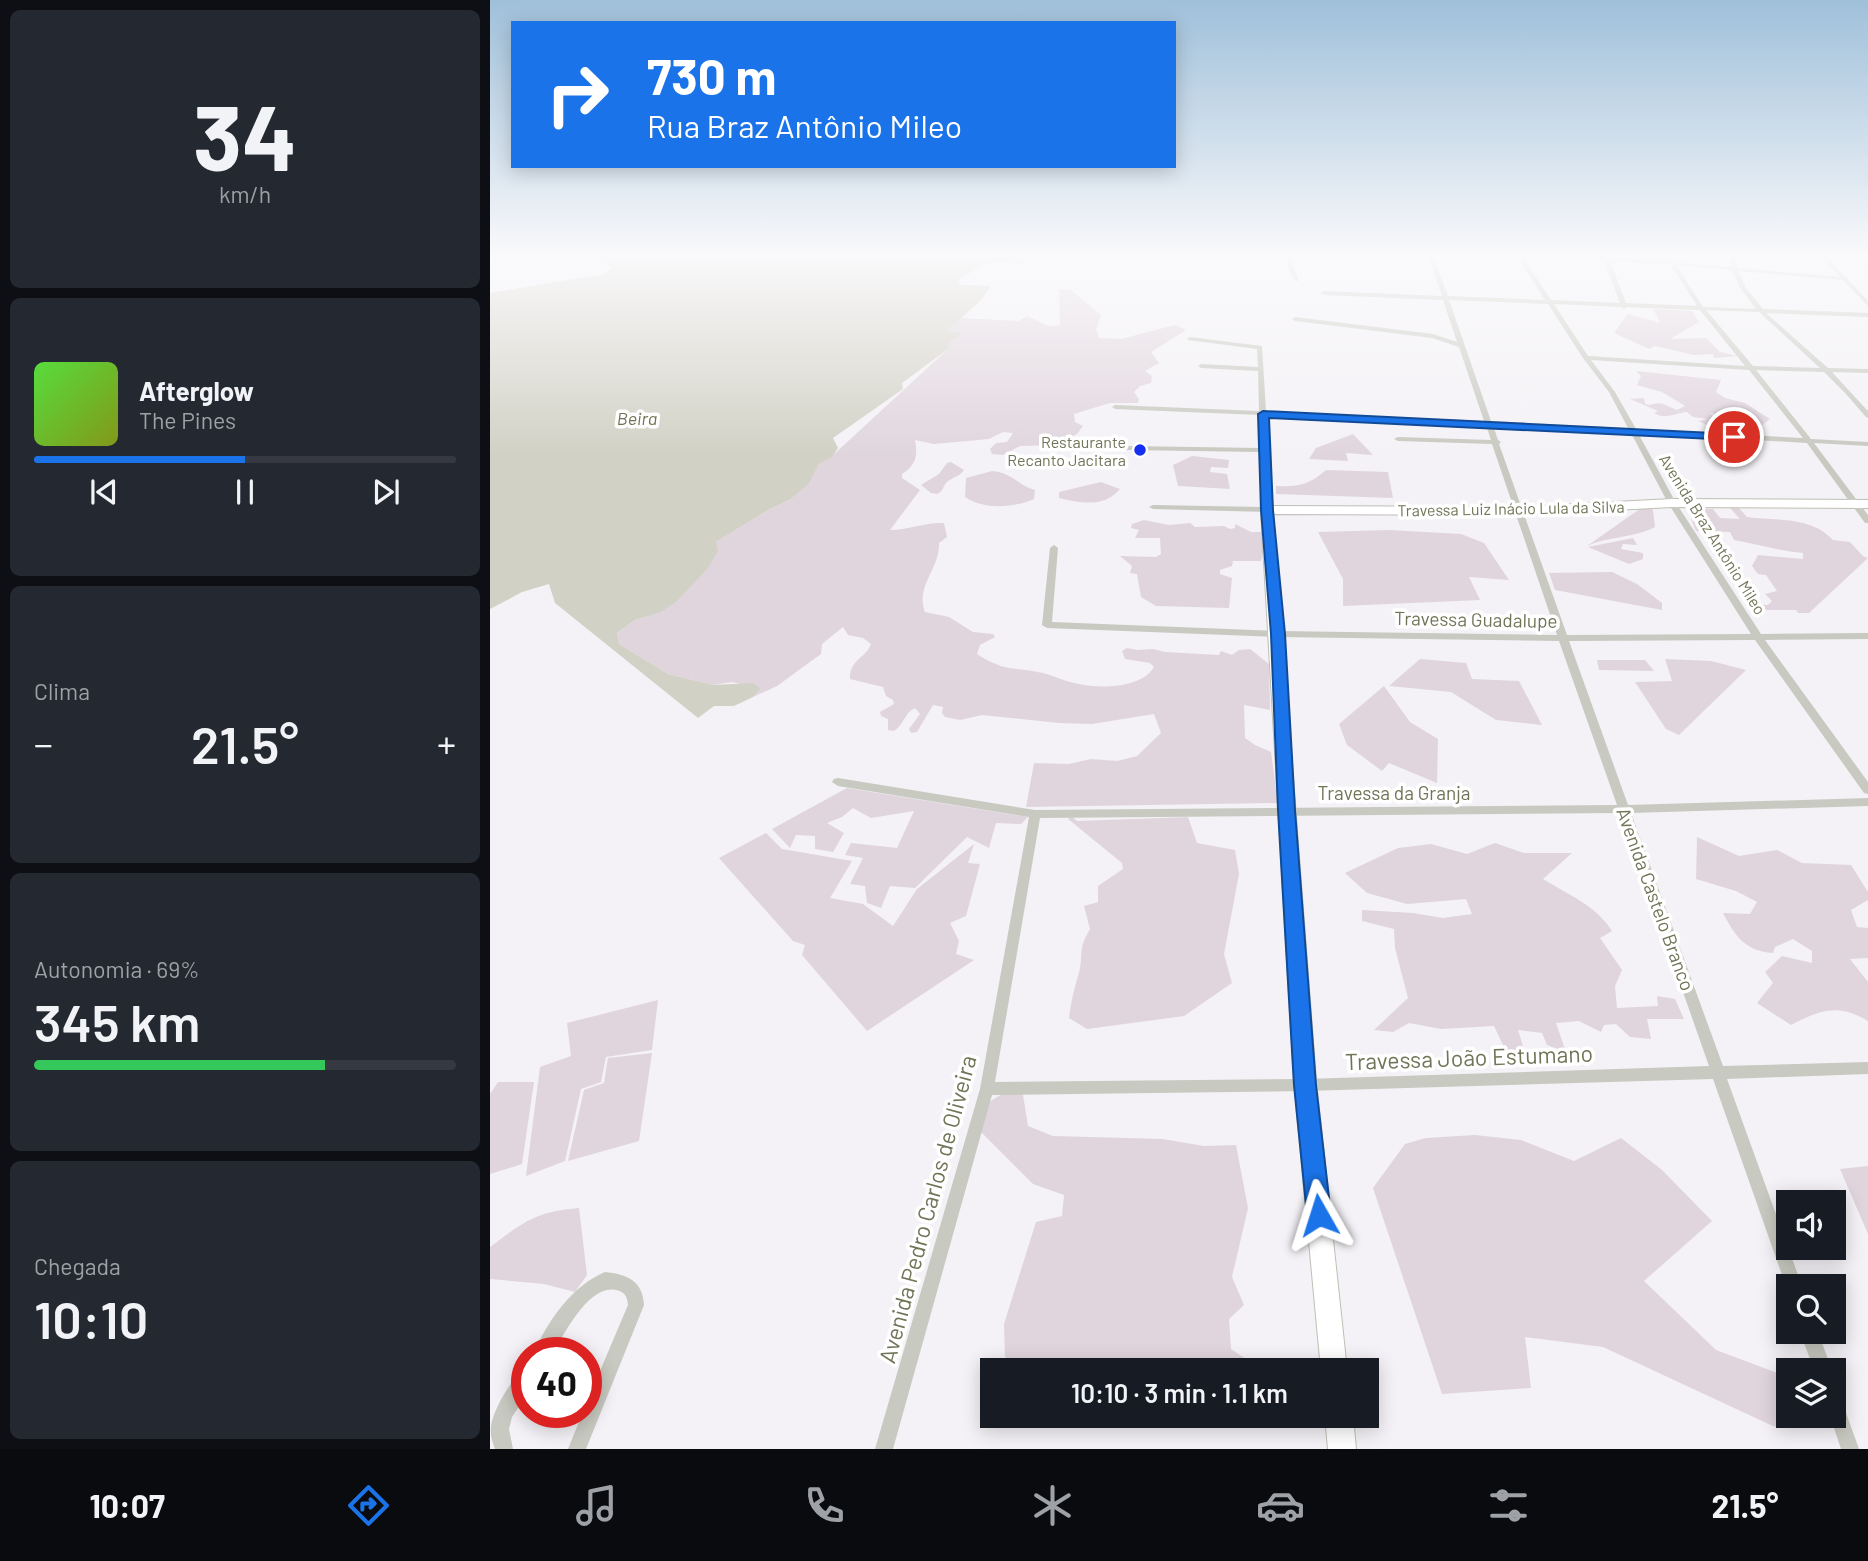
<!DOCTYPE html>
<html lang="pt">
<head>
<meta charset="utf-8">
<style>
  :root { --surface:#171b24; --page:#242831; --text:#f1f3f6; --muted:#9ea1a6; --line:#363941; --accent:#1a73e8 }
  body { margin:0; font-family:Barlow,sans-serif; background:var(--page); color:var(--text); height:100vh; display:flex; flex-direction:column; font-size:26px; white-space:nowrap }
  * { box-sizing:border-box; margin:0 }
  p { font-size:23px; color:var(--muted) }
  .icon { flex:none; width:38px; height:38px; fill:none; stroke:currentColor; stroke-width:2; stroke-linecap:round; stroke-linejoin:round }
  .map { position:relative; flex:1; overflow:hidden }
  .panel { display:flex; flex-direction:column; gap:10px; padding:10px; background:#0d0f14; width:490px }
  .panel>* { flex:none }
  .top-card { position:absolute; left:21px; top:21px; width:665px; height:147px; border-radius:0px; box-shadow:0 4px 18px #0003; background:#1a73e8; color:#fff; overflow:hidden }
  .tools { position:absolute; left:1286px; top:1190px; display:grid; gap:14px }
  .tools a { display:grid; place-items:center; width:70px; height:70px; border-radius:0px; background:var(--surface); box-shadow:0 4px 18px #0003; font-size:35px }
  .speed { position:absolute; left:21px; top:1337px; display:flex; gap:14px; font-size:35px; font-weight:700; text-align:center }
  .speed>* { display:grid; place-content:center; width:91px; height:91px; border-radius:50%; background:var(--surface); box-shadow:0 4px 18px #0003; line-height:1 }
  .speed .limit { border:10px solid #d22; background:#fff; color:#111 }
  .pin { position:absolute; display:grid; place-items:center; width:60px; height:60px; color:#fff; margin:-30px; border:4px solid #fff; border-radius:50%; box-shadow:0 2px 7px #0007 }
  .me { position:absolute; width:77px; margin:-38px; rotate:354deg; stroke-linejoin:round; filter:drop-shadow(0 0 5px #0008) }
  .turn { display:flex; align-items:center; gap:24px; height:147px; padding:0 21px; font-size:32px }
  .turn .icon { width:91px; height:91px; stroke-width:2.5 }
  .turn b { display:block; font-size:49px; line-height:60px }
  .big { font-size:52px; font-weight:600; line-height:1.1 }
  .panel .card { flex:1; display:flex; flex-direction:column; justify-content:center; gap:10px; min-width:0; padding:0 24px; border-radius:10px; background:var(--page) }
  .panel .dial { align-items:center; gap:0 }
  .dial b { font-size:91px; line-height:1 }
  .song { display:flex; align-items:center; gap:21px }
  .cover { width:84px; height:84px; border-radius:10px; background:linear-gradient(135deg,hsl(110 70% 55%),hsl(70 70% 35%)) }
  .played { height:7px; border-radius:4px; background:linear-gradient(90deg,var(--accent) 50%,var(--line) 50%) }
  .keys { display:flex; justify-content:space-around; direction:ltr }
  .heat { display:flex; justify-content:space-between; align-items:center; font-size:38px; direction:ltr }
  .charge { height:10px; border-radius:5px; background:linear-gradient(90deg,#34c759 69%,var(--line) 0) }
  .trip { position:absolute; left:490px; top:1358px; width:399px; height:70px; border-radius:0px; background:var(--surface); box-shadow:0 4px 18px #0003; font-weight:600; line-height:70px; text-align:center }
  .tabs { display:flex; height:112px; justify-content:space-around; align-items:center; background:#090b0e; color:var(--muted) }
  .tabs .icon { width:49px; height:49px }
  .tabs .active { color:var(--accent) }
  .tabs b { font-size:32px; color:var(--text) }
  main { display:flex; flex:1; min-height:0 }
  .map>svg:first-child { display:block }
  .green { fill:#e0d5dd }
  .water { fill:#d2d1c5 }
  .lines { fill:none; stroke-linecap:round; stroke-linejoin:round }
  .secondary-casing { stroke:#bebfb5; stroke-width:2 }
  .street { fill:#c8c9c0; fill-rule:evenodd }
  .secondary { fill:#fff; fill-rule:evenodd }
  .route { fill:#1a73e8; stroke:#114b97; stroke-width:2 }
  .poi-dot { fill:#1730f0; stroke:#fff; stroke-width:2.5 }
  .labels { text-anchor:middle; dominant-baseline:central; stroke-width:7; stroke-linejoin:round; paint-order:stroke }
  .far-poi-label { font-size:16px; fill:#717456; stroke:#fff; text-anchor:end }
  .far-street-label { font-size:16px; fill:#717456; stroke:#fff }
  .far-water-label { font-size:18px; font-style:italic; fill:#747254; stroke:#fff }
  .street-label { font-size:19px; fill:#717456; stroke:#fff }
  .near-street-label { font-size:23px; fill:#717456; stroke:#fff }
</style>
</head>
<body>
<main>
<section class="panel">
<div class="card dial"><b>34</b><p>km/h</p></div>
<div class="card">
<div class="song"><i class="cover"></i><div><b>Afterglow</b><p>The Pines</p></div></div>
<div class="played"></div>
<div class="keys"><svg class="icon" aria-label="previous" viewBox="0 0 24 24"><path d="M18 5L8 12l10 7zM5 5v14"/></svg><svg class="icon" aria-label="pause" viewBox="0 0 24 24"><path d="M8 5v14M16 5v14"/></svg><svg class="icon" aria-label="next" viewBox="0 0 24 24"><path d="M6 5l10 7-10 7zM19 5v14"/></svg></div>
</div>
<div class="card"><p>Clima</p>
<div class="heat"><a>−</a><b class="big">21.5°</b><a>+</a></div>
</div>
<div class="card"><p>Autonomia · 69%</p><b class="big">345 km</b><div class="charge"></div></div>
<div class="card"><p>Chegada</p><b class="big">10:10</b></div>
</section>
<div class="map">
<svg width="1378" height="1449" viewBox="0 0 1378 1449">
  <rect width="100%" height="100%" fill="#f4f2f6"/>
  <path class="green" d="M 569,289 L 581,290 L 611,315 L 606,329 L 609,338 L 631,339 L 685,325 L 696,330 L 661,352 L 669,363 L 655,371 L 662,376 L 661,383 L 650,386 L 644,392 L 649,399 L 648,403 L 620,403 L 584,414 L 585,422 L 593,426 L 587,434 L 567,445 L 530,446 L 513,455 L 502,454 L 500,449 L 506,443 L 517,442 L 523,433 L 513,432 L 499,439 L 444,444 L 425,440 C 428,456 426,465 412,474 L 412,478 L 430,490 L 400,530 C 418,530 436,522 454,523 L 457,537 L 449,543 C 450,569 425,586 435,612 L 459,617 L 483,632 L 503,634 L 505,637 L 490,645 L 487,654 C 517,673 522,666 553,673 C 565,676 576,682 589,684 C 610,689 652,688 664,667 L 660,663 L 635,659 L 632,651 L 637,648 L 647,650 L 663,649 L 675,652 L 729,655 L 731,651 L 742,655 L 749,650 L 760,649 L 779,664 L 780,710 L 754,705 L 755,738 L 765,745 L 781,752 L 788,803 L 536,807 L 544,763 L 579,764 L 601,759 L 627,761 L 647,756 L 671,733 L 664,714 L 602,724 L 569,723 L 492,715 L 470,720 L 455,717 L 452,713 L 453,707 L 443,705 L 427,732 L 421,733 L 419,729 L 430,714 L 425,708 C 414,713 414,725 404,731 L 398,730 L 398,719 L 391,716 L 390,712 L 404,704 L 403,700 L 396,696 L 393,687 L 360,679 C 359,660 376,658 381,644 L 373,638 L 358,635 L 353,627 L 332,644 L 331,654 L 287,686 L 263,697 L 271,689 L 242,682 L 223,685 L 178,674 L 129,644 L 127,633 L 145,620 L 169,613 L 226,542 L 278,510 L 301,499 L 318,483 L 329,464 L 342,456 L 458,349 L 460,342 L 472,333 L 456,332 L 471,318 L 529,321 L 537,316 L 558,326 L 570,325 Z
    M 1163,309 L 1202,311 L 1209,322 L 1180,339 L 1216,338 L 1230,352 L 1248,356 L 1224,358 L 1223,354 L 1204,355 L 1165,346 L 1159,349 L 1124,333 L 1138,314 L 1170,323 Z
    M 1146,371 L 1231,380 L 1226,392 L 1235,398 L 1255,403 L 1280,419 L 1267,429 L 1255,427 L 1250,419 L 1243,417 L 1237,421 L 1228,414 L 1219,413 L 1227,419 L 1227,422 L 1218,422 L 1219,426 L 1208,421 L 1217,419 L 1203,417 L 1197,412 C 1185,413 1176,420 1164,413 L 1168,411 L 1140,399 L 1154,398 L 1155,404 L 1159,405 C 1175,401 1172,405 1187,410 L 1195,406 L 1172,392 L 1147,385 L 1151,376 Z
    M 863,434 L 883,455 L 856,453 L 858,461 L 819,459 L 826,448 Z
    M 702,456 L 739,460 L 738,468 L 721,467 L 720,472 L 737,474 L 740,489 L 688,486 L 683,465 Z
    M 461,462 L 474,470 C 469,477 463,477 457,482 C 452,487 454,491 447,494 L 441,493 L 431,485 L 449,474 L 457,463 Z
    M 836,470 L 898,472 L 903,498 L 786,494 L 786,486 C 808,487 819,485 836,470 Z
    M 502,471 C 523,473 526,484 545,490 L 544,499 C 523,508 494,510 475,497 L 476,478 Z
    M 611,482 L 630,489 C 614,508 591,503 569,498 L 569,492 Z
    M 1154,506 L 1163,510 L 1165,527 C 1144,538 1119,536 1097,546 Z
    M 1240,508 L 1249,508 L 1257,517 C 1286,521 1321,516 1343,540 L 1360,542 L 1373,556 L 1378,558 L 1319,613 L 1308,613 L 1306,610 L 1264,610 L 1261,604 L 1278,605 L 1282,601 L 1275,594 L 1287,591 L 1276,575 L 1268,574 L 1262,566 L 1268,555 L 1313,559 L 1313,553 C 1290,551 1267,544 1244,540 L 1240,532 L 1206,531 L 1201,519 L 1214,519 L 1206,509 L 1223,509 L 1230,518 L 1250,519 Z
    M 654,520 L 679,525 L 700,523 L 705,527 L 734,526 L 740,529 L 745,528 L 745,524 L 761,532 L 773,532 L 774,545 L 771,561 L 743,561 L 742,566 L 730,570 L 730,574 L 742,578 L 739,608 L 666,606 L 651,597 L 647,574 L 640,573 L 642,566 L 630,556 L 666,557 L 671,554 L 670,538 L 645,538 L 649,530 L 641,528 L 642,524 Z
    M 899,530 L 971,534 L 994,543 L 1019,580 L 979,577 L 990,600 L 853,606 L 853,579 L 828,532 Z
    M 1143,538 L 1147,545 L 1133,544 L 1131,549 L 1153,553 L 1153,559 L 1139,564 L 1098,547 Z
    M 1122,572 L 1147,584 L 1172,603 L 1172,610 L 1065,590 L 1059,573 Z
    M 930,659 L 976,663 L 982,679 L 1029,681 L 1052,725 L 1006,720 L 961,692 L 899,686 Z
    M 1175,659 L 1221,661 L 1256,670 L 1189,735 L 1176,729 L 1145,682 L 1182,681 Z
    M 1107,660 L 1155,660 L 1164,671 L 1109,670 Z
    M 894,686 L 920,722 L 948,739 L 947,783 L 899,763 L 892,771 L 857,745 L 849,724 Z
    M 357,788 L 538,817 L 531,824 L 506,823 L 499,848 L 477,837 L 425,888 L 400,886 L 391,908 L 377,903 L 375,886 L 360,884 L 373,858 L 355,855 L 361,843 L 407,848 L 424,811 L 381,818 L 363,808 L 352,817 L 337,823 L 354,833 L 343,852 L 325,849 L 325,836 L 306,835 L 300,848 L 282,829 Z
    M 582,816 L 587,821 L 698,817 L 707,843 L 745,850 L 749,874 L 734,954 L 742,983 L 694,1016 L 597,1029 L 579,1018 C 581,1002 584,989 589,973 C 594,953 587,951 600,929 L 594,906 L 608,902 L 608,886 L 633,869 L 632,863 L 578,819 Z
    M 276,833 L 292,849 L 362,861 L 340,898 L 373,904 L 403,926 L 427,889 L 484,844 L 478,863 L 490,864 L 476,916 L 460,923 L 469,941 L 466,954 L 484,960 L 377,1031 L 312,955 L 315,945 L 303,941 L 229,858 Z
    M 1207,837 L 1249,856 L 1287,850 L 1312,863 L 1361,865 L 1378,892 L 1378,900 L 1361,910 L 1367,927 L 1378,928 L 1378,958 L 1360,959 L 1378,982 L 1378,1021 C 1348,1003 1330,1010 1301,1025 L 1267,1003 L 1283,983 L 1275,972 L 1292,956 L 1322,963 L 1322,951 L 1303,939 L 1285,947 L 1283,953 C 1255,951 1245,936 1233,913 L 1260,914 L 1267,902 L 1246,891 L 1206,879 Z
    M 1005,843 L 1034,853 L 1082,853 L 1053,879 C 1077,894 1107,906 1122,931 L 1110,938 L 1132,970 L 1125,986 L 1127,1008 L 1168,1006 L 1167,996 L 1185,999 L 1194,1019 L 1157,1019 L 1161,1039 L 1140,1037 L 1126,1024 L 1114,1025 L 1111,1032 L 1089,1021 L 1066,1023 L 1076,1052 L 1057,1045 L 1052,1033 L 1028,1030 L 1039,1065 L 1021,1062 L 1004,1026 L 951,1029 L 919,1023 L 903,1032 L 884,1030 L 918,998 L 905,948 L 904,929 L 872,921 L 872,910 L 923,913 L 953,918 L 982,914 L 976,899 L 917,904 L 877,893 L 855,873 L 908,848 L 941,844 L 977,854 Z
    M 168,1000 L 162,1050 L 116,1057 L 111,1082 L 91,1089 L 75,1161 L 36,1176 L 50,1067 L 81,1056 L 77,1023 Z
    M 162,1053 L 149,1141 L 78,1161 L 94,1090 L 114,1083 L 118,1058 Z
    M 8,1082 L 44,1082 L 32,1164 L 0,1174 L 0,1094 Z
    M 532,1089 L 538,1126 L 563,1136 L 673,1139 L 714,1146 L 746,1145 L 758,1208 L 742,1277 L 754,1305 L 739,1319 L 741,1349 L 772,1370 L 525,1370 L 515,1356 L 514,1324 L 546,1222 L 572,1216 L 574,1195 L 543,1184 L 488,1129 L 496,1104 L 512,1094 Z
    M 985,1135 L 1031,1140 L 1084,1161 L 1131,1138 L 1172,1170 L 1222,1221 L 1154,1281 L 1226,1350 L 1298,1377 L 1298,1404 L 1285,1427 L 1113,1347 L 1035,1337 L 1041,1388 L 952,1394 L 883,1188 L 915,1144 L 936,1138 Z
    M 1378,1166 L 1378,1234 L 1350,1169 Z
    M 89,1208 L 97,1275 L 85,1292 L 54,1284 L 0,1279 L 0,1247 C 35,1221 45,1212 89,1208 Z
    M 573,1416 L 658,1416 C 632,1422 596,1435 573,1416 Z"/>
  <path class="water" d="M 104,254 L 548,254 L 532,264 C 498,259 496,263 468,280 L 471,285 L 501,286 L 490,301 L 457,331 L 473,333 L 460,342 L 458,349 L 412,383 L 413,389 L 343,438 L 348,448 L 342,457 L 329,464 L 319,483 L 301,499 L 278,510 L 226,542 L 228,551 L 218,568 L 187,601 L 169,613 L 145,620 L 127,633 L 129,644 L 178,674 L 223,685 L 263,683 L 271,689 L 263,697 L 244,706 L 224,706 L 208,718 L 65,603 L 59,584 L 32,592 L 0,609 L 0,293 L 115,274 L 123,267 L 104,257 Z"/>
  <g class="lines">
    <g class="secondary-casing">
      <path id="secondary" d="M 1182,499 L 1378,500 L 1378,508 L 1182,507 L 1030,515 L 783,514 L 826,1081 L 857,1370 L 831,1370 L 804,1081 L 771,510 L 777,506 L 1030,507 Z
        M 835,1416 L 863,1416 L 866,1449 L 838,1449 Z"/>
    </g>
    <path class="street" d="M 798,254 L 803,254 L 803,266 L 809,281 L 805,281 L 797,266 Z
      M 934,254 L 1026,255 L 1026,254 L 1030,254 L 1032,255 L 1116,257 L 1179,261 L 1176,254 L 1181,254 L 1185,262 L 1242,267 L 1239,255 L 1243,254 L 1245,255 L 1247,268 L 1350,277 L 1328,254 L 1334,254 L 1378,301 L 1378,306 L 1353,280 L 1248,271 L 1256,288 L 1273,309 L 1378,313 L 1378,317 L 1276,313 L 1338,368 L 1378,369 L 1378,373 L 1342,372 L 1376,409 L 1378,411 L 1378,418 L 1376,417 L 1356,394 L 1334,372 L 1266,370 L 1321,439 L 1378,442 L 1378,446 L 1324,443 L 1378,515 L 1378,523 L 1375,523 L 1317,443 L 1148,433 L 1186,503 L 1271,634 L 1378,633 L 1378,639 L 1275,640 L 1378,782 L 1378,794 L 1374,793 L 1265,640 L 1079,641 L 1138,805 L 1378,798 L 1378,806 L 1141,813 L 1233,1066 L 1378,1062 L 1378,1074 L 1237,1079 L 1312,1286 L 1298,1286 L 1298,1292 L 1223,1079 L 815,1091 L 502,1095 L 403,1449 L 385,1449 L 490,1089 L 539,817 L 348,786 L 342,782 L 344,779 L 348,778 L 545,810 L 1127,805 L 1069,641 L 788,637 L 557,628 L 552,625 L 560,548 L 564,545 L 568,548 L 562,622 L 788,631 L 1067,635 L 1002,444 L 908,441 L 904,439 L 908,437 L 1001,440 L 996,425 L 776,416 L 781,510 L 777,512 L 663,509 L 659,507 L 663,505 L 773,507 L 771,452 L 570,449 L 566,447 L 570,445 L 771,448 L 769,415 L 625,409 L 622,407 L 625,405 L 769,411 L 768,371 L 711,368 L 708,366 L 711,364 L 768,367 L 767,349 L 698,340 L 697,339 L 700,337 L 772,346 L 776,411 L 994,421 L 969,347 L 942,338 L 805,321 L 802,319 L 805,317 L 943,334 L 967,342 L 953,300 L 834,295 L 831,293 L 834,291 L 952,296 L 938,256 ZM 943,256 L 1028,258 L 1055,300 L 958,296 ZM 1034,259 L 1114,261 L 1130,303 L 1061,300 ZM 1120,261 L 1181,265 L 1207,306 L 1136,303 ZM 1186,265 L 1242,270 L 1250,288 L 1266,309 L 1213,307 ZM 959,300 L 1058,304 L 1093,358 L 1119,392 L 1138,428 L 1001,421 ZM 1064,304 L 1131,307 L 1134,309 L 1137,307 L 1210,310 L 1255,366 L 1098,356 ZM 1216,310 L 1269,312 L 1330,368 L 1263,366 ZM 1101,360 L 1259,370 L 1313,438 L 1146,429 L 1125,392 ZM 1003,425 L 1141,433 L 1178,503 L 1261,634 L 1077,635 L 1009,444 L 1011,442 L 1008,440 ZM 1130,813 L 1219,1066 L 815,1079 L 505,1082 L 550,818 Z
      M 115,1272 C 137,1274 153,1281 154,1305 L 96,1449 L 78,1449 L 93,1412 L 96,1412 L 96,1404 L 138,1305 C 137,1296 135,1292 126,1290 C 99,1284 74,1334 63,1353 L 44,1353 C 57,1321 83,1285 115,1272 Z
      M 1310,1332 L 1328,1332 L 1342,1370 L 1324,1370 Z
      M 37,1369 L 37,1394 L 22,1417 L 19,1429 L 23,1449 L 5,1449 C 2,1441 0,1435 1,1426 C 3,1411 22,1375 37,1369 Z
      M 1344,1393 L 1350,1396 L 1369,1449 L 1351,1449 L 1340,1416 L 1344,1416 Z"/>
    <use href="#secondary" class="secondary"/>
  </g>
  <linearGradient id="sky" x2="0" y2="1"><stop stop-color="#9fc0da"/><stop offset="0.56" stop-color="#faf9fb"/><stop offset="1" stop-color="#faf9fb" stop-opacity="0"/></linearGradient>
  <rect width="1378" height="456" fill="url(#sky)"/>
  <path class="route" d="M 773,411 L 1244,434 L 1249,437 L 1244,440 L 779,418 L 783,510 L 795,634 L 805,810 L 826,1085 L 841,1215 L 837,1223 L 829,1226 L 820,1223 L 817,1215 L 804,1085 L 788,810 L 781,634 L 771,510 L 768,414 Z"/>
  <circle class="poi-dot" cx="650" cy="450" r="7"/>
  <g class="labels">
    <g class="far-poi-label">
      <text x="636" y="441">Restaurante<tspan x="636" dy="18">Recanto Jacitara</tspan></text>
    </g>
    <g class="far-street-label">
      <text transform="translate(1021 508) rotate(-1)">Travessa Luiz Inácio Lula da Silva</text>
      <text transform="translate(1223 534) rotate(58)">Avenida Braz Antônio Mileo</text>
    </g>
    <g class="far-water-label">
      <text x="147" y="418">Beira</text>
    </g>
    <g class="street-label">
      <text transform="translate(986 619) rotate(1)">Travessa Guadalupe</text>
      <text x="904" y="792">Travessa da Granja</text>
      <text transform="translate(1166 899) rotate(70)">Avenida Castelo Branco</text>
    </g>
    <g class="near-street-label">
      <text transform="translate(979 1057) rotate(-2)">Travessa João Estumano</text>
      <text transform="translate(437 1209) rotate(-75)">Avenida Pedro Carlos de Oliveira</text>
    </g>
  </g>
</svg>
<div class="tools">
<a><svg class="icon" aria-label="sound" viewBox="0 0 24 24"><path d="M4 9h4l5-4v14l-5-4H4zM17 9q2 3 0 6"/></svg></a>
<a><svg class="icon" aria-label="search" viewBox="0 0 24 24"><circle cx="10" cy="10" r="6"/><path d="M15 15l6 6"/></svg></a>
<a><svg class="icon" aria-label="layers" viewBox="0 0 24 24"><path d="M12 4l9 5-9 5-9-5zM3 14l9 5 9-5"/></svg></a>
</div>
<div class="speed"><div class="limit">40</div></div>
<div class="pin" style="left:1244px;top:437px;background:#d93025"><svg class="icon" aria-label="arrive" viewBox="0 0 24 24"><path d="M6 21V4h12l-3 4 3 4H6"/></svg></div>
<svg class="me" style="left:829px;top:1215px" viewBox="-20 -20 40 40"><path d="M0-17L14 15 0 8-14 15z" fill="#1a73e8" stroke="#fff" stroke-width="4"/></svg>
<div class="trip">10:10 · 3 min · 1.1 km</div>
<div class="top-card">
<div class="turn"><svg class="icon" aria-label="right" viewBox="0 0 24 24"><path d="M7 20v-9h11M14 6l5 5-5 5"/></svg><div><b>730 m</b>Rua Braz Antônio Mileo</div></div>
</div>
</div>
</main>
<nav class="tabs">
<b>10:07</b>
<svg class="icon active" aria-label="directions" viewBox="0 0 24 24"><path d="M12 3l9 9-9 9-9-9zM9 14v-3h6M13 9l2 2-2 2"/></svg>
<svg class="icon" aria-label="music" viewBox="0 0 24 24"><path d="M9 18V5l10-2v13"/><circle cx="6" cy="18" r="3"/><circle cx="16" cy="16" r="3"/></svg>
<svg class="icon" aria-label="phone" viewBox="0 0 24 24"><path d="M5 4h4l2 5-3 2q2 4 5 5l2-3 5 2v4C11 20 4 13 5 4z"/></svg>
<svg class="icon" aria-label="climate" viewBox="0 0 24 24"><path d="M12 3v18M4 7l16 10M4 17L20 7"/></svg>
<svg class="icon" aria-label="car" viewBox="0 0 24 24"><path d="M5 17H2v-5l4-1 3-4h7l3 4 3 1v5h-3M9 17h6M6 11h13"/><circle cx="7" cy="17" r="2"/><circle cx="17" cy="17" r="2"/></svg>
<svg class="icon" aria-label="filters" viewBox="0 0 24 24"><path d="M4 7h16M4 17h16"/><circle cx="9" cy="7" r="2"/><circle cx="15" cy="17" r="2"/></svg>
<b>21.5°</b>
</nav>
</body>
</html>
